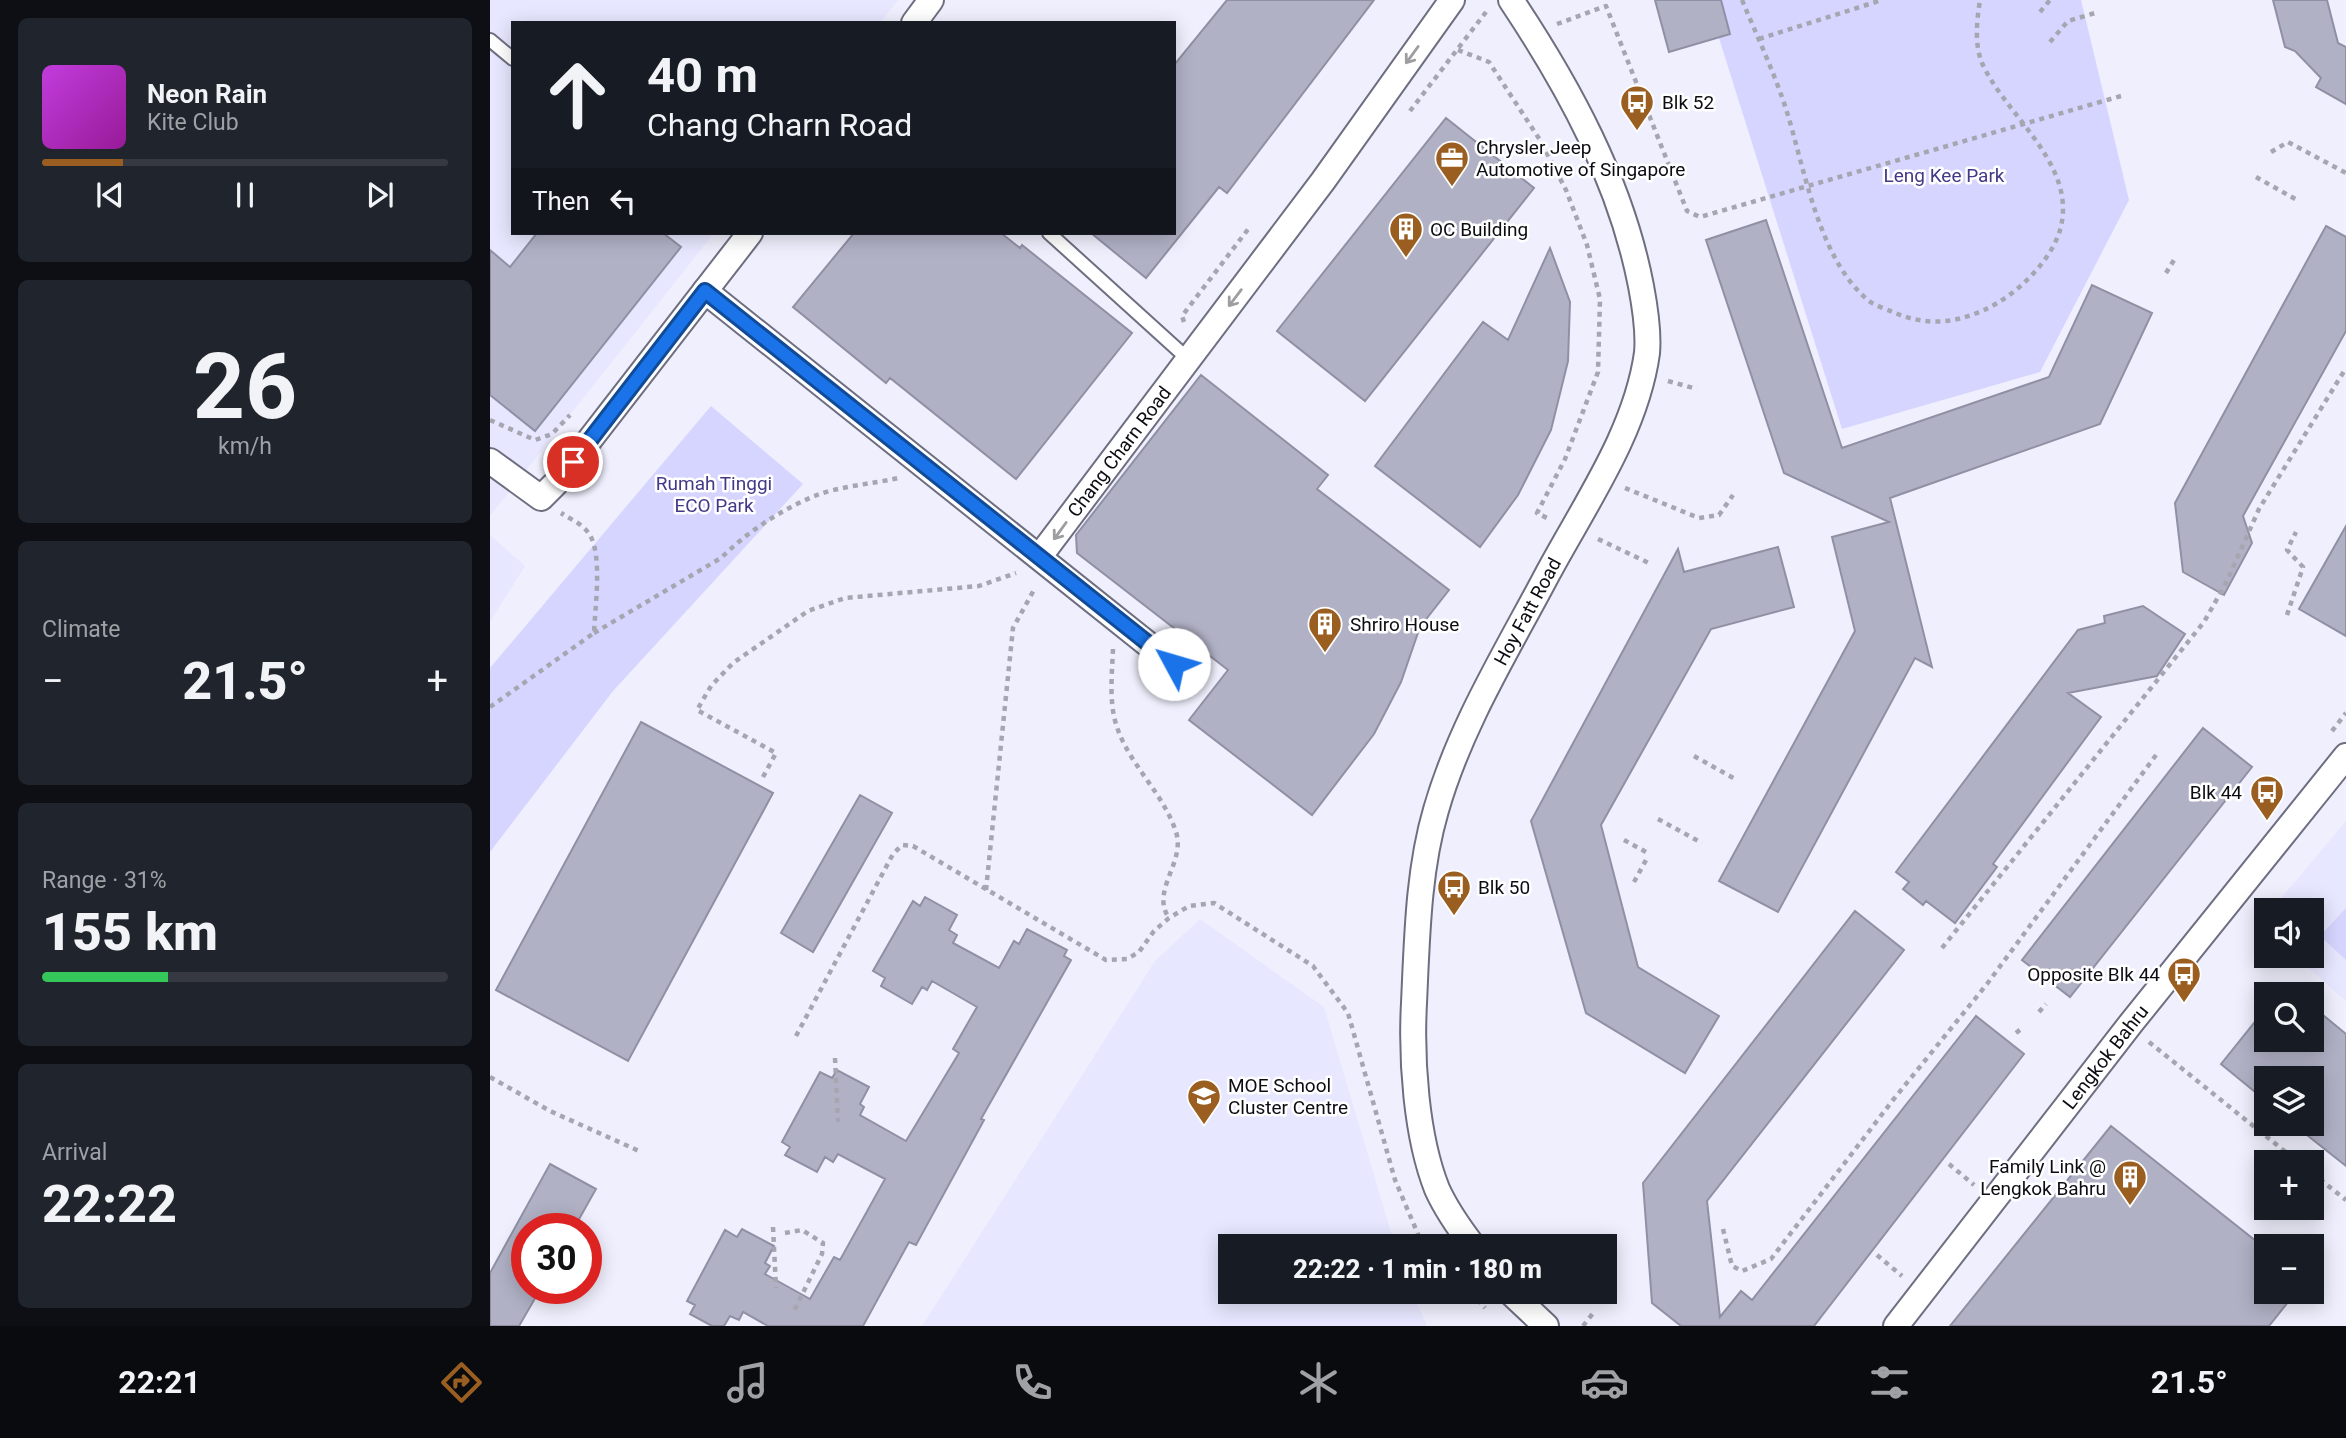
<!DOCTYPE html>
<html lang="en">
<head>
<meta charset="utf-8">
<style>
  :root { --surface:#171b24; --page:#20242c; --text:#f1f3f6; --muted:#9ea1a6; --line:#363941; --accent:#9a5f20 }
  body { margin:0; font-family:Roboto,sans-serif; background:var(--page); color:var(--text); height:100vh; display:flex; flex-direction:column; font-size:26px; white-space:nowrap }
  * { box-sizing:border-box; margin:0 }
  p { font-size:23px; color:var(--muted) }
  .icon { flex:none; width:38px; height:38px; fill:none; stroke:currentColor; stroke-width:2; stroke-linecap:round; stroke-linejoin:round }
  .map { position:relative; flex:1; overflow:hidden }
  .drawer { display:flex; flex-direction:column; gap:18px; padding:18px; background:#0d0f14; width:490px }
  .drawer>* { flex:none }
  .banner { position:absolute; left:21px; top:21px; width:665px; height:214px; border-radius:0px; box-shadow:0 4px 18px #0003; background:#171b24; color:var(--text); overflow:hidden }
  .fabs { position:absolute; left:1764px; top:898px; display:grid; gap:14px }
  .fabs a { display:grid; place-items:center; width:70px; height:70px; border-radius:0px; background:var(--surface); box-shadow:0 4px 18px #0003; font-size:35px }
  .speed { position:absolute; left:21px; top:1213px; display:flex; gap:14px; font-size:35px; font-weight:700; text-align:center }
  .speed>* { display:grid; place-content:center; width:91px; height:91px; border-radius:50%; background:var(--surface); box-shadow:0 4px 18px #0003; line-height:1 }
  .speed .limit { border:10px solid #d22; background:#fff; color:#111 }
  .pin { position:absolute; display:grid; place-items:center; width:60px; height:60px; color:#fff; margin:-30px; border:4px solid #fff; border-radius:50%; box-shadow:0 2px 7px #0007 }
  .me { position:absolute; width:77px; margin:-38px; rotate:309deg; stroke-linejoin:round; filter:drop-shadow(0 0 5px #0008) }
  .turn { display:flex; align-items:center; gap:24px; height:147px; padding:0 21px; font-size:32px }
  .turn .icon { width:91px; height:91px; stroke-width:2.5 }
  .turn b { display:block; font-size:49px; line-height:60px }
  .then { display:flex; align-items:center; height:66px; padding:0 21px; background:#0003; gap:14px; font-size:26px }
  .big { font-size:52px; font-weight:800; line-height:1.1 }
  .drawer .widget { flex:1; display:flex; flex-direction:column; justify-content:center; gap:10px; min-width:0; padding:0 24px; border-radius:10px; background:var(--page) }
  .drawer .dial { align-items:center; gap:0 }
  .dial b { font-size:91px; line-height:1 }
  .song { display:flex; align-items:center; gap:21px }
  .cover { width:84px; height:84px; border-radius:10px; background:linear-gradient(135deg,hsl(290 70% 55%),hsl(300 70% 35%)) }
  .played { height:7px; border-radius:4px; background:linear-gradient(90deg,var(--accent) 20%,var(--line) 20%) }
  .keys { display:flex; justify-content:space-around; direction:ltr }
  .heat { display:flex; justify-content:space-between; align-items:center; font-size:38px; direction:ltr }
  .charge { height:10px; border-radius:5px; background:linear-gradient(90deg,#34c759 31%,var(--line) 0) }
  .trip { position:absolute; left:728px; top:1234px; width:399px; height:70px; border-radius:0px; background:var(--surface); box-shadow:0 4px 18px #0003; font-weight:800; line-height:70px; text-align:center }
  .tabs { display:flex; height:112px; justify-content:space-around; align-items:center; background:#090b0e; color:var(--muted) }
  .tabs .icon { width:49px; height:49px }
  .tabs .active { color:var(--accent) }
  .tabs b { font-size:32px; color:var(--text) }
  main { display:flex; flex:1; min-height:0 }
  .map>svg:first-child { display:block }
  .built { fill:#e7e7ff }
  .green { fill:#d6d5ff }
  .building { fill:#b1b1c6; stroke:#9090a5; stroke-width:2 }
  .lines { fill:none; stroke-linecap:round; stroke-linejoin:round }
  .service-casing { stroke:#6e6e81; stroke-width:16 }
  .minor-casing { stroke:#6e6e81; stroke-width:28 }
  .path { stroke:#a6a6b1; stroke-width:4.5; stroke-dasharray:5 5; stroke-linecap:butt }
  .service { stroke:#fff; stroke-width:12 }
  .minor { stroke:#fff; stroke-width:24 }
  .oneway { stroke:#9e9ea1 }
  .route-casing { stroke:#114b97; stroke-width:18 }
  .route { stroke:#1a73e8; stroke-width:12 }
  .labels { text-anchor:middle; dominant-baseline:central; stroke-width:5; stroke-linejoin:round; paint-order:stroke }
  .poi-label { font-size:19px; fill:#0c0c13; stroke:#fff; text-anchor:start }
  .park-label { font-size:19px; fill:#433986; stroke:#fff }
  .street-label { font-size:19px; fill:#0c0c13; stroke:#fff }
</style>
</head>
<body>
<main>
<section class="drawer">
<div class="widget">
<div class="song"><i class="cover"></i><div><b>Neon Rain</b><p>Kite Club</p></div></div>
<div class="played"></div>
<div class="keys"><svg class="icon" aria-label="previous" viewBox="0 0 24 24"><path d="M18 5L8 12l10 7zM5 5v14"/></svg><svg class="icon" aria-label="pause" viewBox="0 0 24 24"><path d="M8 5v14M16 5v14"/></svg><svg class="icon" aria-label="next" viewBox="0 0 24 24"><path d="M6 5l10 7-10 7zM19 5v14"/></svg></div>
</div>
<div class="widget dial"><b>26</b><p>km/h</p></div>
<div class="widget"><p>Climate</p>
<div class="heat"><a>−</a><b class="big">21.5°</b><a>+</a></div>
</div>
<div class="widget"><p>Range · 31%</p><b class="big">155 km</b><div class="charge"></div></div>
<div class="widget"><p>Arrival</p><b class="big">22:22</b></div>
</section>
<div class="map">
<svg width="1856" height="1326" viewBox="0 0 1856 1326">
  <rect width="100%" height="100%" fill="#efeffd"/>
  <path class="built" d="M 0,0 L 408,0 L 390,23 L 23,23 L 23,233 L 224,233 L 0,516 Z
    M 0,535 L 35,566 L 0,622 Z
    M 1856,821 L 1856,1001 L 1805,956 L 1822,956 L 1822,910 L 1781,910 Z
    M 710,919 L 834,1007 L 905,1246 L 740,1246 L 740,1292 L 922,1292 L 937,1326 L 432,1326 L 665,961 Z"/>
  <path class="green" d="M 1217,0 L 1591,0 L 1639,200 L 1550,372 L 1352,429 Z
    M 221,406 L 313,484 L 123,691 L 0,852 L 0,668 Z
    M 1856,908 L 1856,960 L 1830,936 Z"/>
  <path class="building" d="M 737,0 L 884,0 L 737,193 L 729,187 L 656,278 L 601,233 L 684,233 L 684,65 Z
    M 1165,0 L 1231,0 L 1240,34 L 1179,52 Z
    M 1783,0 L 1837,0 L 1848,43 L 1856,47 L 1856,104 L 1826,87 L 1831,78 L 1805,51 L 1795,47 Z
    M 956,118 L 1044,188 L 875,401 L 787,331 Z
    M 1276,220 L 1352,448 L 1559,377 L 1602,285 L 1662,313 L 1610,424 L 1400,498 L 1442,667 L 1425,658 L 1288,912 L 1229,881 L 1365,631 L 1342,537 L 1399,522 L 1294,473 L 1216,240 Z
    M 1836,226 L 1856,237 L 1856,331 L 1753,516 L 1762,543 L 1734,595 L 1693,572 L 1685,503 Z
    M 47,233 L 173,233 L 191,247 L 45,431 L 0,395 L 0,250 L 20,267 Z
    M 364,233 L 511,233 L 530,248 L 532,245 L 642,333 L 526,479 L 400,378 L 396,383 L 303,307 Z
    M 1060,248 L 1080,302 L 1078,361 L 1061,430 L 1028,495 L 990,547 L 885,466 L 993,322 L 1018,340 Z
    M 711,375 L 838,475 L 827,489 L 959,590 L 930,627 L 911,682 L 884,734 L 822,815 L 699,720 L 738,670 L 587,553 L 586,535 Z
    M 1856,526 L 1856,636 L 1809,609 Z
    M 1288,547 L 1304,607 L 1221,629 L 1111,825 L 1148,967 L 1229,1016 L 1195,1073 L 1096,1013 L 1041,821 L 1188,549 L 1194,572 Z
    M 1653,606 L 1695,634 L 1667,676 L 1578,693 L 1611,717 L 1503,864 L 1507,867 L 1465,923 L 1436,901 L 1433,905 L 1413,889 L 1419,882 L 1406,872 L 1588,630 L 1615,623 L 1614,616 Z
    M 151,722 L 283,793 L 138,1061 L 6,990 Z
    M 1713,728 L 1762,767 L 1580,997 L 1532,960 Z
    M 370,795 L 402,813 L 323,952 L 291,933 Z
    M 435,897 L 467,915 L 459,930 L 467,935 L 463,943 L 509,968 L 524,941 L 529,944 L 537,929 L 577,950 L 574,956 L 581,960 L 491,1119 L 494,1120 L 426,1245 L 419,1242 L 373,1326 L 278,1326 L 253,1312 L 249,1320 L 240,1316 L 234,1326 L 222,1326 L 200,1314 L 205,1305 L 197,1301 L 235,1230 L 247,1237 L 252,1229 L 284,1246 L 275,1263 L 280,1266 L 275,1274 L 320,1299 L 344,1257 L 350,1260 L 395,1179 L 348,1154 L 343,1162 L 335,1157 L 327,1172 L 295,1155 L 300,1147 L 292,1142 L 330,1072 L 342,1078 L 347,1070 L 379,1087 L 370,1104 L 374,1107 L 370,1115 L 416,1141 L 469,1053 L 463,1049 L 487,1007 L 442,981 L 437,990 L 432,987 L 422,1004 L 391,986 L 395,978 L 383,971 L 423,901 L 430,906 Z
    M 1365,911 L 1414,950 L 1217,1201 L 1230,1317 L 1251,1291 L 1262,1300 L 1486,1016 L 1534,1054 L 1324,1326 L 1191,1326 L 1162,1303 L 1153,1183 Z
    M 1822,1006 L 1856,1034 L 1856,1166 L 1803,1124 L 1822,1124 L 1822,1078 L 1776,1078 L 1776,1101 L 1731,1064 L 1776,1008 L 1776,1040 L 1822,1040 Z
    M 1621,1126 L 1776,1249 L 1776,1292 L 1806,1292 L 1779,1326 L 1460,1326 Z
    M 60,1164 L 106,1189 L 84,1228 L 37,1228 L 37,1288 L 51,1288 L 29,1326 L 0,1326 L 0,1273 Z"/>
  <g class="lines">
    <g class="service-casing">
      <path id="service" d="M 0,40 L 23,59
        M 559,233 L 698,359"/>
    </g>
    <g class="minor-casing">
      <g id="minor">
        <path d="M 424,23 L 441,0"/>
        <path d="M 215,291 L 684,665"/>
        <path d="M 0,461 L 51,498 L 67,482 L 260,233"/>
        <path id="s1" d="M 550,556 L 833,181 L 962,0"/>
        <path id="s2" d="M 983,1246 C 970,1229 956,1209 947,1189 C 926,1136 921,1059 924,1003 C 927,939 928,871 946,810 C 970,726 1018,649 1058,573 C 1095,504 1146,432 1157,353 C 1159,331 1155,307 1151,286 C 1131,182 1079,87 1021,0"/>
        <path d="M 1020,1292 L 1056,1326"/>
        <path id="s3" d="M 1406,1326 L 1642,1022 L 1856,756"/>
      </g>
    </g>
    <path class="path" d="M 1252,0 C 1267,36 1284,72 1296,109 C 1315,169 1328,259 1379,301 C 1386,306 1396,309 1403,312 C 1435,326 1463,324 1494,310 C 1526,296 1567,257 1572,221 C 1582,160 1514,113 1492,63 C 1484,43 1487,20 1490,0
      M 1550,12 L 1560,0
      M 1067,24 L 1116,6 L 1197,211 L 1210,217 L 1631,96
      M 1269,39 L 1392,0
      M 1560,42 L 1578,21 L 1605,13
      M 968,50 L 999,62 L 1050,140 L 1076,190 L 1097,245 L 1110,299 L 1108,372 L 1075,459 L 1047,513 L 1059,519
      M 920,111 L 996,12
      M 1781,152 L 1798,142 L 1856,173
      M 1766,177 L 1807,200
      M 1676,273 L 1684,260
      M 694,322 L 692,316 L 759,228
      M 1178,381 L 1207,389
      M 0,420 L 45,440 L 62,434 L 80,415
      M 1135,488 L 1209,518 L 1229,515 L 1243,495
      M 1108,539 L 1161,564
      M 1797,615 L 1813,567 L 1797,550 L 1806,532
      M 104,633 L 231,558 C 257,532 292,509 327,495 C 351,486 382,484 408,478
      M 623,649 C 622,673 619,702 626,724 C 638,764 673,792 686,832 C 696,862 660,891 679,918
      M 0,707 L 104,633 C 105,608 112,559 101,537 C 95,525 82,520 71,513
      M 1842,731 L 1856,713
      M 1204,756 L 1247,780
      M 273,777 L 286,753 L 207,710 L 221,686 L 243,663 L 318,611 L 355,598 L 489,586 L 526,573
      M 1168,819 L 1212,843
      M 1134,840 L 1156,852
      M 1144,882 L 1156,860
      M 496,890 L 523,628 L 545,588
      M 1452,948 L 1714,622 L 1736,583 L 1769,509 L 1856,368
      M 1549,1012 L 1556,1004
      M 1526,1033 L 1531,1029
      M 306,1036 L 403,854 L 412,845 L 423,846 L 616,960 L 637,959 L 649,952 L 664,931 L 679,918 L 699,906 L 724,903 L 823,966 L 858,1013 L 905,1180 L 933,1246
      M 1659,1042 L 1808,1162
      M 345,1058 L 348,1122
      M 0,1077 L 60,1111 L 149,1151
      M 1459,1164 L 1484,1185
      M 1822,1173 L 1856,1200
      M 283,1227 L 286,1288
      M 1233,1229 L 1242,1266 L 1252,1271 L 1281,1259 L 1403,1100 L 1497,984 L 1669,751
      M 295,1233 L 312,1230 L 333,1243 L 332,1254 L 304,1311
      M 1387,1255 L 1412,1276
      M 965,1292 L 971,1299
      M 981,1292 L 995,1308
      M 1093,1326 L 1104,1312"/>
    <use href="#service" class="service"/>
    <use href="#minor" class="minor"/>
  </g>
  <defs><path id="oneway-shaft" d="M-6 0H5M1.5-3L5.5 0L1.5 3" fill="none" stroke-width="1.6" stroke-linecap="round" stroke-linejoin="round" transform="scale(1.75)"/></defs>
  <g class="oneway">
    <use href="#oneway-shaft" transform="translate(922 55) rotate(126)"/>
    <use href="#oneway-shaft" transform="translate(745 298) rotate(127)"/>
    <use href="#oneway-shaft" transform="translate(570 531) rotate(126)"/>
  </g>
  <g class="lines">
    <g class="route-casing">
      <path id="route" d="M 83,462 L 215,291 L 684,664"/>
    </g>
    <use href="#route" class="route"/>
  </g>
  <defs>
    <g id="bus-pin" transform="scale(1.75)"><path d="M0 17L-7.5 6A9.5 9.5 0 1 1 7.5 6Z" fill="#9a5f20" stroke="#fff"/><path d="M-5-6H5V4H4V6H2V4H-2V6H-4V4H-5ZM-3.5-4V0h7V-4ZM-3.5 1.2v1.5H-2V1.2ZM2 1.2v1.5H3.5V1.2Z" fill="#fff"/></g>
    <g id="office-pin" transform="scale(1.75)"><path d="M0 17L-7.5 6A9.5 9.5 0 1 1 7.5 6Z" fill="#9a5f20" stroke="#fff"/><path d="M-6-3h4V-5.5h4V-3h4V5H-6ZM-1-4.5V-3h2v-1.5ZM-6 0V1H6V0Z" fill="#fff"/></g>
    <g id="building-pin" transform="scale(1.75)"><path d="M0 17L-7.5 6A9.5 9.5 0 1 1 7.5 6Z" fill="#9a5f20" stroke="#fff"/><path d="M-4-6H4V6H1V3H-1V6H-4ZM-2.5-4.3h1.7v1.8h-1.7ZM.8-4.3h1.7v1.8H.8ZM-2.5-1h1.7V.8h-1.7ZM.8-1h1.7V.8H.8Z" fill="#fff"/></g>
    <g id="school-pin" transform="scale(1.75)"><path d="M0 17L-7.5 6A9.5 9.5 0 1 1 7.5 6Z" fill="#9a5f20" stroke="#fff"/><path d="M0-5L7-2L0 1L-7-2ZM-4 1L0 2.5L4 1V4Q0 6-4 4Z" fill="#fff"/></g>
  </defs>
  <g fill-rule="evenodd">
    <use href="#bus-pin" x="1147" y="102"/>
    <use href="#office-pin" x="962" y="158"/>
    <use href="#building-pin" x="916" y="229"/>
    <use href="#building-pin" x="835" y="624"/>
    <use href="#bus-pin" x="1777" y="792"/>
    <use href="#bus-pin" x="964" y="887"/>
    <use href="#bus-pin" x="1694" y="974"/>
    <use href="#school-pin" x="714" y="1096"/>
    <use href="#building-pin" x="1640" y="1177"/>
  </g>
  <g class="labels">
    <g class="poi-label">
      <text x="1172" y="102">Blk 52</text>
      <text x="986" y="147">Chrysler Jeep<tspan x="986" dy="22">Automotive of Singapore</tspan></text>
      <text x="940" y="229">OC Building</text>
      <text x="860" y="624">Shriro House</text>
      <text x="1752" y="792" text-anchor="end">Blk 44</text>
      <text x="988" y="887">Blk 50</text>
      <text x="1670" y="974" text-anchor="end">Opposite Blk 44</text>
      <text x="738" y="1085">MOE School<tspan x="738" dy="22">Cluster Centre</tspan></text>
      <text x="1616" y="1166" text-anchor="end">Family Link @<tspan x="1616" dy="22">Lengkok Bahru</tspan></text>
    </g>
    <g class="park-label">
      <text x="1454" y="175">Leng Kee Park</text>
      <text x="224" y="483">Rumah Tinggi<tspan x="224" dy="22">ECO Park</tspan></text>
    </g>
    <g class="street-label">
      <text stroke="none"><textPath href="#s1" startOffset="131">Chang Charn Road</textPath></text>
      <text stroke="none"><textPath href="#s2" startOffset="670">Hoy Fatt Road</textPath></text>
      <text stroke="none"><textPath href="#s3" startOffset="341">Lengkok Bahru</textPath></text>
    </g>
  </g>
</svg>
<div class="fabs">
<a><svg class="icon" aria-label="sound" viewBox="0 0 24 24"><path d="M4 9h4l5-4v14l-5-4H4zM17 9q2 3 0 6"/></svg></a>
<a><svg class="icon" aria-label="search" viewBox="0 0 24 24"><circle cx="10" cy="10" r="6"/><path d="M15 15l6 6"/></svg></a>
<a><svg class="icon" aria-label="layers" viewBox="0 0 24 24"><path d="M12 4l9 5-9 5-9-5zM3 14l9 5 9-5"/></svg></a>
<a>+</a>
<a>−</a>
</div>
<div class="speed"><div class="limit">30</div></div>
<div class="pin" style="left:83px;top:462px;background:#d93025"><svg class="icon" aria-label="arrive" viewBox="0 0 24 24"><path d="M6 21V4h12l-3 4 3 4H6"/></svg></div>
<svg class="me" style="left:684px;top:664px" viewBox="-20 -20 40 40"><circle r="19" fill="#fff"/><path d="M0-13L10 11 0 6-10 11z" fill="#1a73e8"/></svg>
<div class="trip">22:22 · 1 min · 180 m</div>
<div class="banner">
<div class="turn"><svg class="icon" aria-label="ahead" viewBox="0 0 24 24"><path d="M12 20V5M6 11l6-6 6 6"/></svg><div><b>40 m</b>Chang Charn Road</div></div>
<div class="then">Then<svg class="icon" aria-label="left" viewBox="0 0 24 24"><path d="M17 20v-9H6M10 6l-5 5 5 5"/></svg></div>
</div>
</div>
</main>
<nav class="tabs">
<b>22:21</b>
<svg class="icon active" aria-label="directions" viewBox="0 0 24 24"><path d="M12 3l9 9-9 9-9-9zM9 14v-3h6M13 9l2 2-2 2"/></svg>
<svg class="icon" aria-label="music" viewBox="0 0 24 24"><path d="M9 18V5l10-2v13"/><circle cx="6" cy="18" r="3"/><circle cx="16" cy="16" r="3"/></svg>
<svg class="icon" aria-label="phone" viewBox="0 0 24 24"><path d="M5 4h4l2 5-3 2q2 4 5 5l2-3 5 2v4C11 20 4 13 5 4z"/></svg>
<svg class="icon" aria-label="climate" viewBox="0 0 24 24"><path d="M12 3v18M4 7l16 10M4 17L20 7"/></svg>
<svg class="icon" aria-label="car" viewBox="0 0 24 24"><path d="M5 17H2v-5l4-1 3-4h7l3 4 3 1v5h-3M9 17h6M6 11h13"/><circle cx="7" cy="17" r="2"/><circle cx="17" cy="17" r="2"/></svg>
<svg class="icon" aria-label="filters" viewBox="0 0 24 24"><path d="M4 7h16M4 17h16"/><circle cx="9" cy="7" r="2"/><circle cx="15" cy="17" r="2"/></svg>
<b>21.5°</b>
</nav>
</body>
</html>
